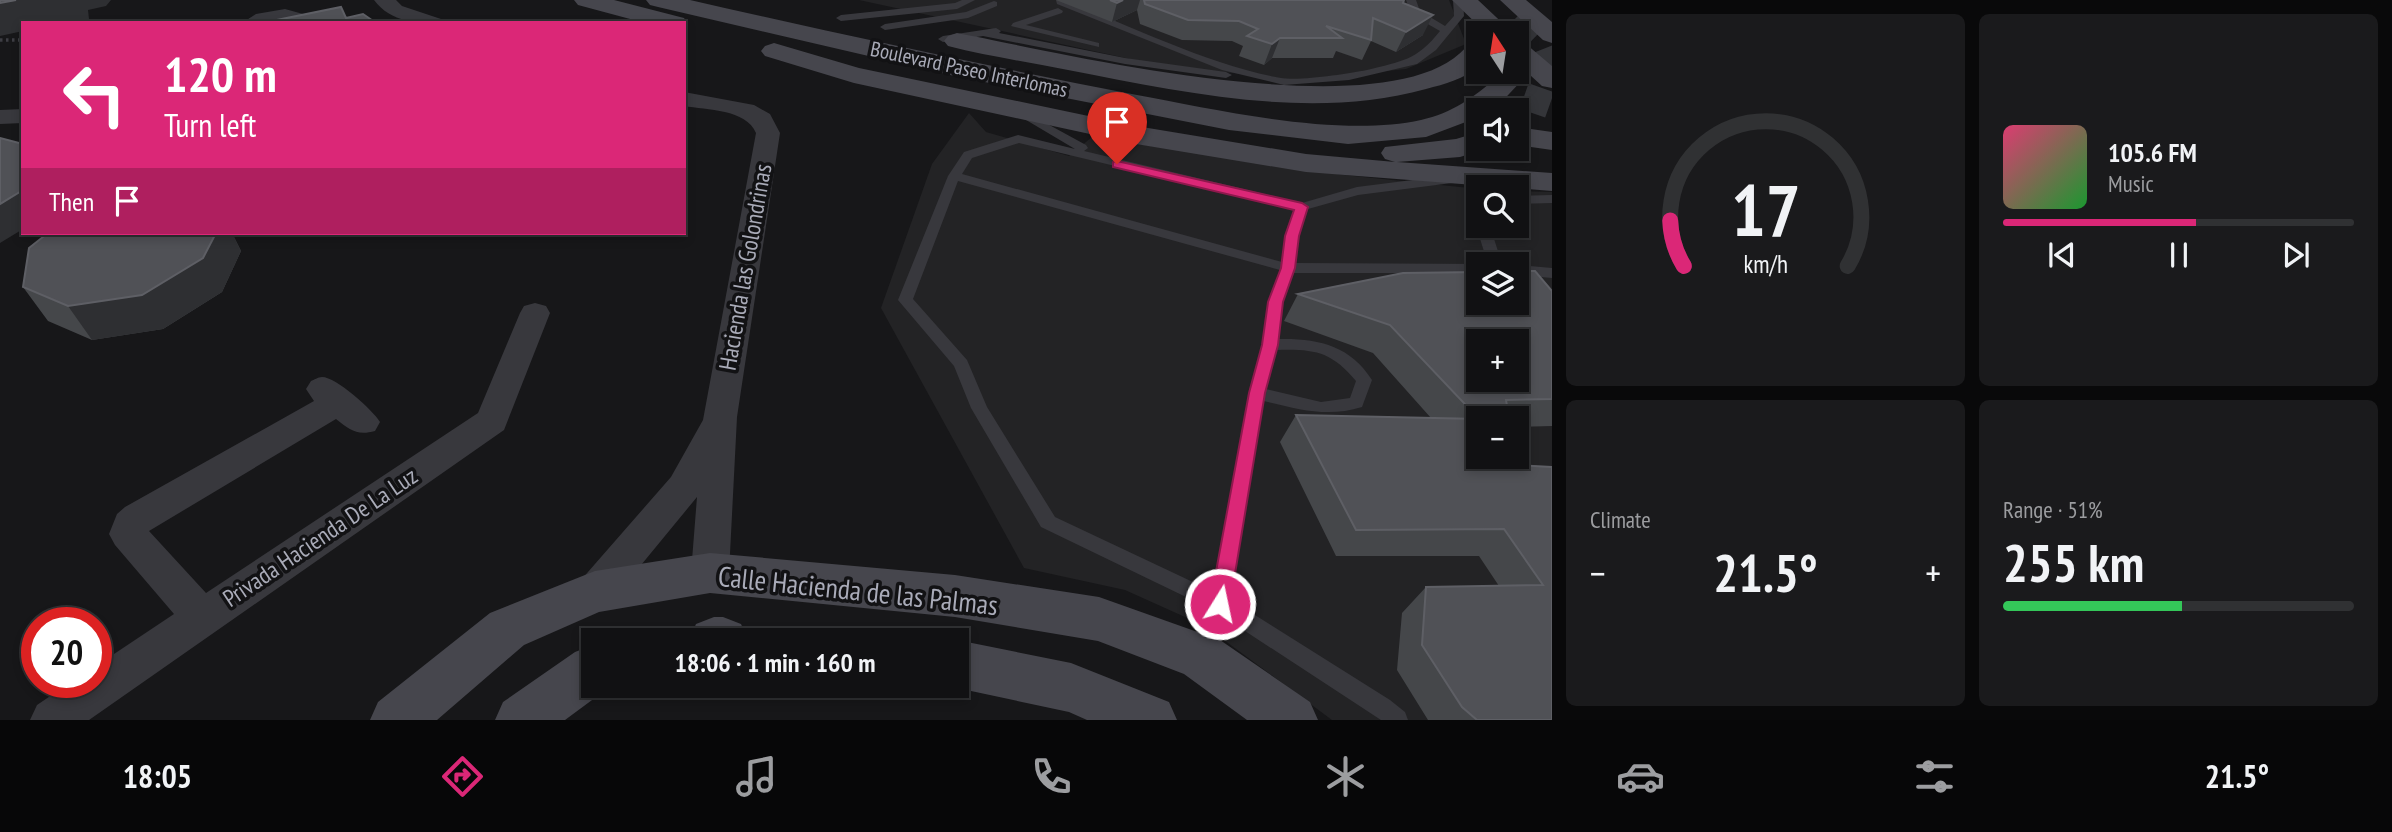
<!DOCTYPE html>
<html lang="en">
<head>
<meta charset="utf-8">
<style>
  :root { --surface:#111113; --page:#1a1a1c; --text:#f1f3f6; --muted:#9c9da0; --line:#303133; --accent:#db2777 }
  body { margin:0; font-family:"PT Sans Narrow",sans-serif; background:var(--page); color:var(--text); height:100vh; display:flex; flex-direction:column; font-size:26px; white-space:nowrap }
  * { box-sizing:border-box; margin:0 }
  p { font-size:23px; color:var(--muted) }
  .icon { flex:none; width:38px; height:38px; fill:none; stroke:currentColor; stroke-width:2; stroke-linecap:round; stroke-linejoin:round }
  .map { position:relative; flex:1; overflow:hidden }
  .details { display:flex; flex-direction:column; gap:14px; padding:14px; background:#09090a; width:840px }
  .details>* { flex:none }
  .top-card { position:absolute; left:21px; top:21px; width:665px; height:214px; border-radius:0px; box-shadow:0 4px 10px #0003,0 0 0 2px var(--line); background:#db2777; color:#fff; overflow:hidden }
  .needle { width:46px; rotate:348deg }
  .fabs { position:absolute; left:1466px; top:21px; display:grid; gap:14px }
  .fabs a { display:grid; place-items:center; width:63px; height:63px; border-radius:0px; background:var(--surface); box-shadow:0 4px 10px #0003,0 0 0 2px var(--line); font-size:35px }
  .speed { position:absolute; left:21px; top:607px; display:flex; gap:14px; font-size:35px; font-weight:700; text-align:center }
  .speed>* { display:grid; place-content:center; width:91px; height:91px; border-radius:50%; background:var(--surface); box-shadow:0 4px 10px #0003,0 0 0 2px var(--line); line-height:1 }
  .speed .limit { border:10px solid #d22; background:#fff; color:#111 }
  .pin { position:absolute; display:grid; place-items:center; width:60px; height:60px; color:#fff; margin:-72px -30px; border-radius:50% 50% 50% 0; rotate:-45deg; box-shadow:0 0 7px #0007 }
  .pin .icon { rotate:45deg }
  .me { position:absolute; width:77px; margin:-38px; rotate:10deg; stroke-linejoin:round; filter:drop-shadow(0 0 5px #0008) }
  .turn { display:flex; align-items:center; gap:24px; height:147px; padding:0 28px; font-size:32px }
  .turn .icon { width:91px; height:91px; stroke-width:2.5 }
  .turn b { display:block; font-size:49px; line-height:60px }
  .then { display:flex; align-items:center; height:66px; padding:0 28px; background:#0003; gap:14px; font-size:26px }
  .big { font-size:52px; font-weight:800; line-height:1.1 }
  .details .tile { flex:1; display:flex; flex-direction:column; justify-content:center; gap:10px; min-width:0; padding:0 24px; border-radius:10px; background:var(--page) }
  .details .dial { align-items:center; gap:0 }
  .dial svg { height:182px; overflow:visible; fill:none; stroke:var(--line); stroke-width:7; stroke-linecap:round; text-anchor:middle }
  .dial text { fill:var(--text); stroke:none }
  .song { display:flex; align-items:center; gap:21px }
  .cover { width:84px; height:84px; border-radius:10px; background:linear-gradient(135deg,hsl(340 70% 55%),hsl(130 70% 35%)) }
  .played { height:7px; border-radius:4px; background:linear-gradient(90deg,var(--accent) 55%,var(--line) 55%) }
  .keys { display:flex; justify-content:space-around; direction:ltr }
  .heat { display:flex; justify-content:space-between; align-items:center; font-size:38px; direction:ltr }
  .charge { height:10px; border-radius:5px; background:linear-gradient(90deg,#34c759 51%,var(--line) 0) }
  .details .tiles { flex:1; display:grid; gap:14px; grid-template-columns:repeat(2,1fr) }
  .trip { position:absolute; left:581px; top:628px; width:388px; height:70px; border-radius:0px; background:var(--surface); box-shadow:0 4px 10px #0003,0 0 0 2px var(--line); font-weight:800; line-height:70px; text-align:center }
  .tab-bar { display:flex; height:112px; justify-content:space-around; align-items:center; background:#070708; color:var(--muted) }
  .tab-bar .icon { width:49px; height:49px }
  .tab-bar .on { color:var(--accent) }
  .tab-bar b { font-size:32px; color:var(--text) }
  main { display:flex; flex:1; min-height:0 }
  .map>svg:first-child { display:block }
  .built { fill:#232325; fill-rule:evenodd }
  .lines { fill:none; stroke-linecap:round; stroke-linejoin:round }
  .secondary-tunnel { stroke:#343539; stroke-width:27; stroke-dasharray:27 14; stroke-linecap:butt }
  .path { stroke:#3e3e44; stroke-width:3.5; stroke-dasharray:2.5 3.5; stroke-linecap:butt }
  .service { fill:#38383d; fill-rule:evenodd }
  .minor { fill:#38383d; fill-rule:evenodd }
  .secondary { fill:#46464d; fill-rule:evenodd }
  .wall { fill:#45474a }
  .shaded-wall { fill:#2e2f32 }
  .building { fill:#505156; stroke:#5e5f65; stroke-width:2; fill-rule:evenodd }
  .route { fill:#db2777; stroke:#8e194d; stroke-width:2 }
  .labels { text-anchor:middle; dominant-baseline:central; stroke-width:7; stroke-linejoin:round; paint-order:stroke }
  .far-street-label { font-size:21px; fill:#a9abb8; stroke:#121214 }
  .street-label { font-size:24px; fill:#a9abb8; stroke:#121214 }
  .near-street-label { font-size:28px; fill:#a9abb8; stroke:#121214 }
</style>
</head>
<body>
<main>
<div class="map">
<svg width="1552" height="720" viewBox="0 0 1552 720">
  <rect width="100%" height="100%" fill="#171719"/>
  <path class="built" d="M 859,0 L 1449,0 L 1466,44 L 1406,69 L 1297,80 L 1158,65 Z
    M 969,113 L 986,132 L 1069,156 L 1092,137 L 1344,175 L 1479,189 L 1479,226 L 1517,226 L 1517,191 L 1552,192 L 1552,720 L 1332,720 L 1205,626 L 1125,590 L 1024,568 L 881,308 L 932,164 ZM 1479,264 L 1517,264 L 1517,303 L 1479,303 ZM 1479,341 L 1517,341 L 1517,380 L 1479,380 ZM 1479,418 L 1517,418 L 1517,457 L 1479,457 Z"/>
  <g class="lines">
    <path class="secondary-tunnel" d="M 1514,20 L 1541,46 L 1549,66 L 1530,120"/>
    <path class="path" d="M 0,40 L 23,40"/>
    <path class="service" d="M 962,0 L 975,0 L 957,9 L 841,21 L 836,18 L 841,15 L 955,3 Z
      M 1056,0 L 1064,0 C 1131,26 1211,66 1281,78 C 1302,81 1346,74 1367,70 C 1402,61 1416,61 1440,31 L 1412,15 L 1406,0 L 1416,0 L 1420,11 L 1445,26 L 1454,16 L 1453,0 L 1463,0 L 1464,16 L 1436,50 L 1417,64 L 1349,80 L 1284,85 L 1222,70 L 1057,4 Z
      M 994,1 L 997,2 L 997,6 L 968,18 L 885,30 L 880,27 L 885,24 L 966,12 Z
      M 1058,8 L 1063,11 L 1062,13 L 1026,25 L 1099,43 L 1099,47 L 1011,26 L 1013,23 Z
      M 996,28 L 1001,31 L 999,33 L 1125,58 L 1226,72 L 1232,75 L 1226,78 L 1125,64 L 983,36 L 943,42 L 938,39 L 943,36 Z
      M 1020,109 L 1086,145 L 1088,148 L 1084,151 L 1302,203 L 1357,187 L 1452,175 L 1458,179 L 1452,183 L 1358,195 L 1308,209 L 1299,236 L 1296,263 L 1482,264 L 1479,264 L 1479,273 L 1293,273 L 1282,301 L 1278,339 C 1317,338 1350,345 1372,380 L 1362,407 C 1327,418 1298,409 1264,401 L 1231,600 L 1390,700 L 1405,712 L 1408,720 L 1381,720 L 1213,610 L 1041,527 L 971,408 L 954,366 L 898,300 L 948,176 L 964,152 L 1018,135 L 1075,149 L 1016,114 L 1016,110 ZM 1019,143 L 1295,209 L 1285,236 L 1282,262 L 962,174 L 972,158 ZM 958,181 L 1280,270 L 1268,301 L 1262,345 L 1249,393 L 1212,591 L 1055,517 L 987,407 L 967,360 L 913,299 ZM 1276,350 C 1314,349 1331,351 1356,381 L 1350,398 L 1321,402 L 1266,389 Z
      M 1552,195 L 1552,203 L 1517,204 L 1517,196 Z
      M 1478,223 L 1479,226 L 1490,226 L 1502,264 L 1488,264 L 1476,226 Z
      M 1517,265 L 1552,268 L 1552,278 L 1517,275 Z"/>
    <path class="minor" d="M 374,0 L 396,0 L 402,6 L 441,19 L 444,23 C 418,23 391,23 374,0 Z
      M 285,9 L 303,14 L 307,23 L 242,23 L 256,14 Z
      M 684,92 L 754,105 L 770,114 L 780,133 L 737,417 L 729,573 L 724,585 L 710,590 L 696,585 L 691,573 L 697,497 L 609,604 L 595,609 L 581,604 L 575,592 L 581,580 L 671,477 L 703,420 L 756,133 C 746,109 707,110 684,106 Z
      M 23,109 L 23,123 L 0,124 L 0,110 Z
      M 535,303 L 546,306 L 550,313 L 504,430 L 89,720 L 30,720 L 37,705 L 71,682 L 96,682 L 96,666 L 174,614 L 115,545 L 109,534 L 117,514 L 125,507 L 314,401 L 306,389 L 311,381 C 314,380 318,377 322,377 C 336,377 373,410 380,422 L 375,431 C 357,436 350,430 336,419 L 149,531 L 206,593 L 478,413 L 520,313 L 524,306 Z"/>
    <path class="secondary" d="M 574,0 L 614,0 L 684,18 L 687,23 L 684,28 L 684,23 L 645,23 L 578,5 Z
      M 646,0 L 690,0 C 838,34 987,66 1137,95 C 1218,110 1339,138 1421,120 C 1452,113 1475,97 1498,76 L 1496,72 L 1517,72 L 1517,66 L 1525,77 L 1494,110 L 1479,110 L 1479,117 L 1426,137 L 1348,144 L 1229,130 L 959,77 L 658,7 L 650,5 Z
      M 1452,0 L 1478,0 L 1513,33 L 1486,33 Z
      M 1500,0 L 1526,0 L 1552,22 L 1552,43 L 1543,40 Z
      M 957,33 C 1058,52 1404,137 1470,42 L 1479,39 L 1479,66 C 1464,79 1445,84 1426,89 C 1310,121 1183,92 1068,70 C 1028,62 987,56 948,46 L 944,41 L 948,36 Z
      M 1517,41 L 1526,44 L 1552,66 L 1552,88 L 1542,86 L 1517,63 Z
      M 774,43 L 859,68 L 1136,126 L 1306,154 L 1395,162 L 1385,159 L 1381,153 L 1385,147 L 1456,139 L 1479,132 L 1479,149 L 1486,149 L 1460,157 L 1397,162 L 1552,173 L 1552,191 L 1306,172 L 1136,144 L 854,83 L 765,56 L 761,51 L 765,46 Z
      M 1517,127 L 1552,132 L 1552,150 L 1517,145 Z
      M 710,553 L 955,575 L 1099,597 L 1220,640 L 1310,702 L 1318,720 L 1247,720 L 1184,674 L 1098,641 L 955,617 L 710,593 L 599,612 L 524,645 L 437,720 L 370,720 L 378,702 L 490,613 L 595,571 Z
      M 714,617 L 723,617 L 741,624 L 748,640 L 689,640 L 696,624 Z
      M 956,640 L 957,640 L 1071,663 L 1169,702 L 1177,720 L 1087,720 L 1069,712 L 957,688 L 952,686 L 957,686 Z
      M 593,645 L 593,686 L 611,686 L 565,720 L 495,720 L 503,702 L 575,652 Z"/>
  </g>
  <path class="wall" d="M 1056,0 L 1404,0 L 1403,3 L 1423,35 L 1396,52 L 1371,41 L 1362,60 L 1336,51 L 1333,58 L 1272,58 L 1264,65 L 1239,56 L 1243,46 L 1232,41 L 1182,40 L 1140,24 L 1137,10 L 1112,22 Z
    M 48,233 L 232,233 L 241,251 L 222,292 L 163,329 L 92,340 L 48,321 L 23,287 Z
    M 1552,291 L 1552,426 L 1517,427 L 1517,418 L 1479,418 L 1517,465 L 1552,467 L 1552,720 L 1428,720 L 1397,670 L 1402,613 L 1426,587 L 1499,586 L 1479,556 L 1336,556 L 1280,442 L 1296,415 L 1431,418 L 1373,353 L 1284,321 L 1298,294 Z"/>
  <path class="shaded-wall" d="M 16,0 L 111,0 L 106,6 L 88,10 L 89,19 L 69,23 L 23,23 L 23,31 L 0,36 L 0,3 Z
    M 1123,0 L 1140,0 L 1137,10 L 1112,22 L 1117,3 Z
    M 1433,15 L 1423,35 L 1396,52 L 1406,32 Z
    M 1280,38 L 1272,58 L 1264,65 L 1272,44 Z
    M 23,190 L 23,229 L 0,243 L 0,204 Z
    M 216,233 L 232,233 L 241,251 L 222,292 L 163,329 L 92,340 L 68,306 Z"/>
  <path class="building" d="M 0,0 L 16,0 L 0,3 Z
    M 1110,0 L 1123,0 L 1117,3 Z
    M 1144,0 L 1404,0 L 1403,3 L 1433,15 L 1406,32 L 1373,18 L 1371,40 L 1326,26 L 1342,38 L 1280,38 L 1272,44 L 1247,36 L 1258,29 L 1239,21 L 1188,20 L 1145,4 Z
    M 341,7 L 346,18 L 363,14 L 376,23 L 262,23 Z
    M 0,138 L 23,144 L 23,190 L 0,204 Z
    M 48,233 L 216,233 L 203,258 L 142,295 L 68,306 L 23,287 L 29,248 Z
    M 1517,271 L 1535,271 L 1552,291 L 1552,399 L 1506,400 L 1509,418 L 1479,419 L 1390,325 L 1298,294 L 1403,273 L 1479,272 L 1479,303 L 1517,303 ZM 1479,341 L 1517,341 L 1517,380 L 1479,380 Z
    M 1296,415 L 1479,419 L 1479,457 L 1516,457 L 1517,465 L 1552,467 L 1552,720 L 1477,720 L 1462,707 L 1422,645 L 1426,587 L 1543,585 L 1504,529 L 1356,530 Z"/>
  <path class="route" d="M 1117,161 L 1302,203 L 1308,207 L 1299,236 L 1295,268 L 1283,302 L 1278,345 L 1265,393 L 1230,604 L 1227,610 L 1220,613 L 1213,610 L 1210,604 L 1249,393 L 1262,345 L 1268,302 L 1281,268 L 1285,236 L 1294,210 L 1113,167 L 1113,162 Z"/>
  <g class="labels">
    <g class="far-street-label">
      <text transform="translate(969 69) rotate(12)">Boulevard Paseo Interlomas</text>
    </g>
    <g class="street-label">
      <text transform="translate(745 267) rotate(-80)">Hacienda las Golondrinas</text>
      <text transform="translate(320 537) rotate(-34)">Privada Hacienda De La Luz</text>
    </g>
    <g class="near-street-label">
      <text transform="translate(858 590) rotate(6)">Calle Hacienda de las Palmas</text>
    </g>
  </g>
</svg>
<div class="fabs">
<a><svg class="needle" viewBox="-14 -14 28 28"><path d="M0-13l5 13h-10z" fill="#e53935"/><path d="M0 13l5-13h-10z" fill="#9c9da0"/></svg></a>
<a><svg class="icon" aria-label="sound" viewBox="0 0 24 24"><path d="M4 9h4l5-4v14l-5-4H4zM17 9q2 3 0 6"/></svg></a>
<a><svg class="icon" aria-label="search" viewBox="0 0 24 24"><circle cx="10" cy="10" r="6"/><path d="M15 15l6 6"/></svg></a>
<a><svg class="icon" aria-label="layers" viewBox="0 0 24 24"><path d="M12 4l9 5-9 5-9-5zM3 14l9 5 9-5"/></svg></a>
<a>+</a>
<a>−</a>
</div>
<div class="speed"><div class="limit">20</div></div>
<div class="pin" style="left:1117px;top:164px;background:#d93025"><svg class="icon" aria-label="arrive" viewBox="0 0 24 24"><path d="M6 21V4h12l-3 4 3 4H6"/></svg></div>
<svg class="me" style="left:1220px;top:604px" viewBox="-20 -20 40 40"><circle r="17" fill="#db2777" stroke="#fff" stroke-width="3"/><path d="M0-11L8 9 0 5-8 9z" fill="#fff"/></svg>
<div class="trip">18:06 · 1 min · 160 m</div>
<div class="top-card">
<div class="turn"><svg class="icon" aria-label="left" viewBox="0 0 24 24"><path d="M17 20v-9H6M10 6l-5 5 5 5"/></svg><div><b>120 m</b>Turn left</div></div>
<div class="then">Then<svg class="icon" aria-label="arrive" viewBox="0 0 24 24"><path d="M6 21V4h12l-3 4 3 4H6"/></svg></div>
</div>
</div>
<section class="details">
<div class="tiles">
<div class="tile dial"><svg viewBox="0 0 100 80">
<path d="M14 69A42 42 0 1 1 86 69"/>
<path d="M14 69A42 42 0 0 1 8 49" stroke="#db2777"/>
<text x="50" y="56" font-size="32" font-weight="700">17</text>
<text x="50" y="72" font-size="11">km/h</text>
</svg></div>
<div class="tile">
<div class="song"><i class="cover"></i><div><b>105.6 FM</b><p>Music</p></div></div>
<div class="played"></div>
<div class="keys"><svg class="icon" aria-label="previous" viewBox="0 0 24 24"><path d="M18 5L8 12l10 7zM5 5v14"/></svg><svg class="icon" aria-label="pause" viewBox="0 0 24 24"><path d="M8 5v14M16 5v14"/></svg><svg class="icon" aria-label="next" viewBox="0 0 24 24"><path d="M6 5l10 7-10 7zM19 5v14"/></svg></div>
</div>
<div class="tile"><p>Climate</p>
<div class="heat"><a>−</a><b class="big">21.5°</b><a>+</a></div>
</div>
<div class="tile"><p>Range · 51%</p><b class="big">255 km</b><div class="charge"></div></div>
</div>
</section>
</main>
<nav class="tab-bar">
<b>18:05</b>
<svg class="icon on" aria-label="directions" viewBox="0 0 24 24"><path d="M12 3l9 9-9 9-9-9zM9 14v-3h6M13 9l2 2-2 2"/></svg>
<svg class="icon" aria-label="music" viewBox="0 0 24 24"><path d="M9 18V5l10-2v13"/><circle cx="6" cy="18" r="3"/><circle cx="16" cy="16" r="3"/></svg>
<svg class="icon" aria-label="phone" viewBox="0 0 24 24"><path d="M5 4h4l2 5-3 2q2 4 5 5l2-3 5 2v4C11 20 4 13 5 4z"/></svg>
<svg class="icon" aria-label="climate" viewBox="0 0 24 24"><path d="M12 3v18M4 7l16 10M4 17L20 7"/></svg>
<svg class="icon" aria-label="car" viewBox="0 0 24 24"><path d="M5 17H2v-5l4-1 3-4h7l3 4 3 1v5h-3M9 17h6M6 11h13"/><circle cx="7" cy="17" r="2"/><circle cx="17" cy="17" r="2"/></svg>
<svg class="icon" aria-label="filters" viewBox="0 0 24 24"><path d="M4 7h16M4 17h16"/><circle cx="9" cy="7" r="2"/><circle cx="15" cy="17" r="2"/></svg>
<b>21.5°</b>
</nav>
</body>
</html>
